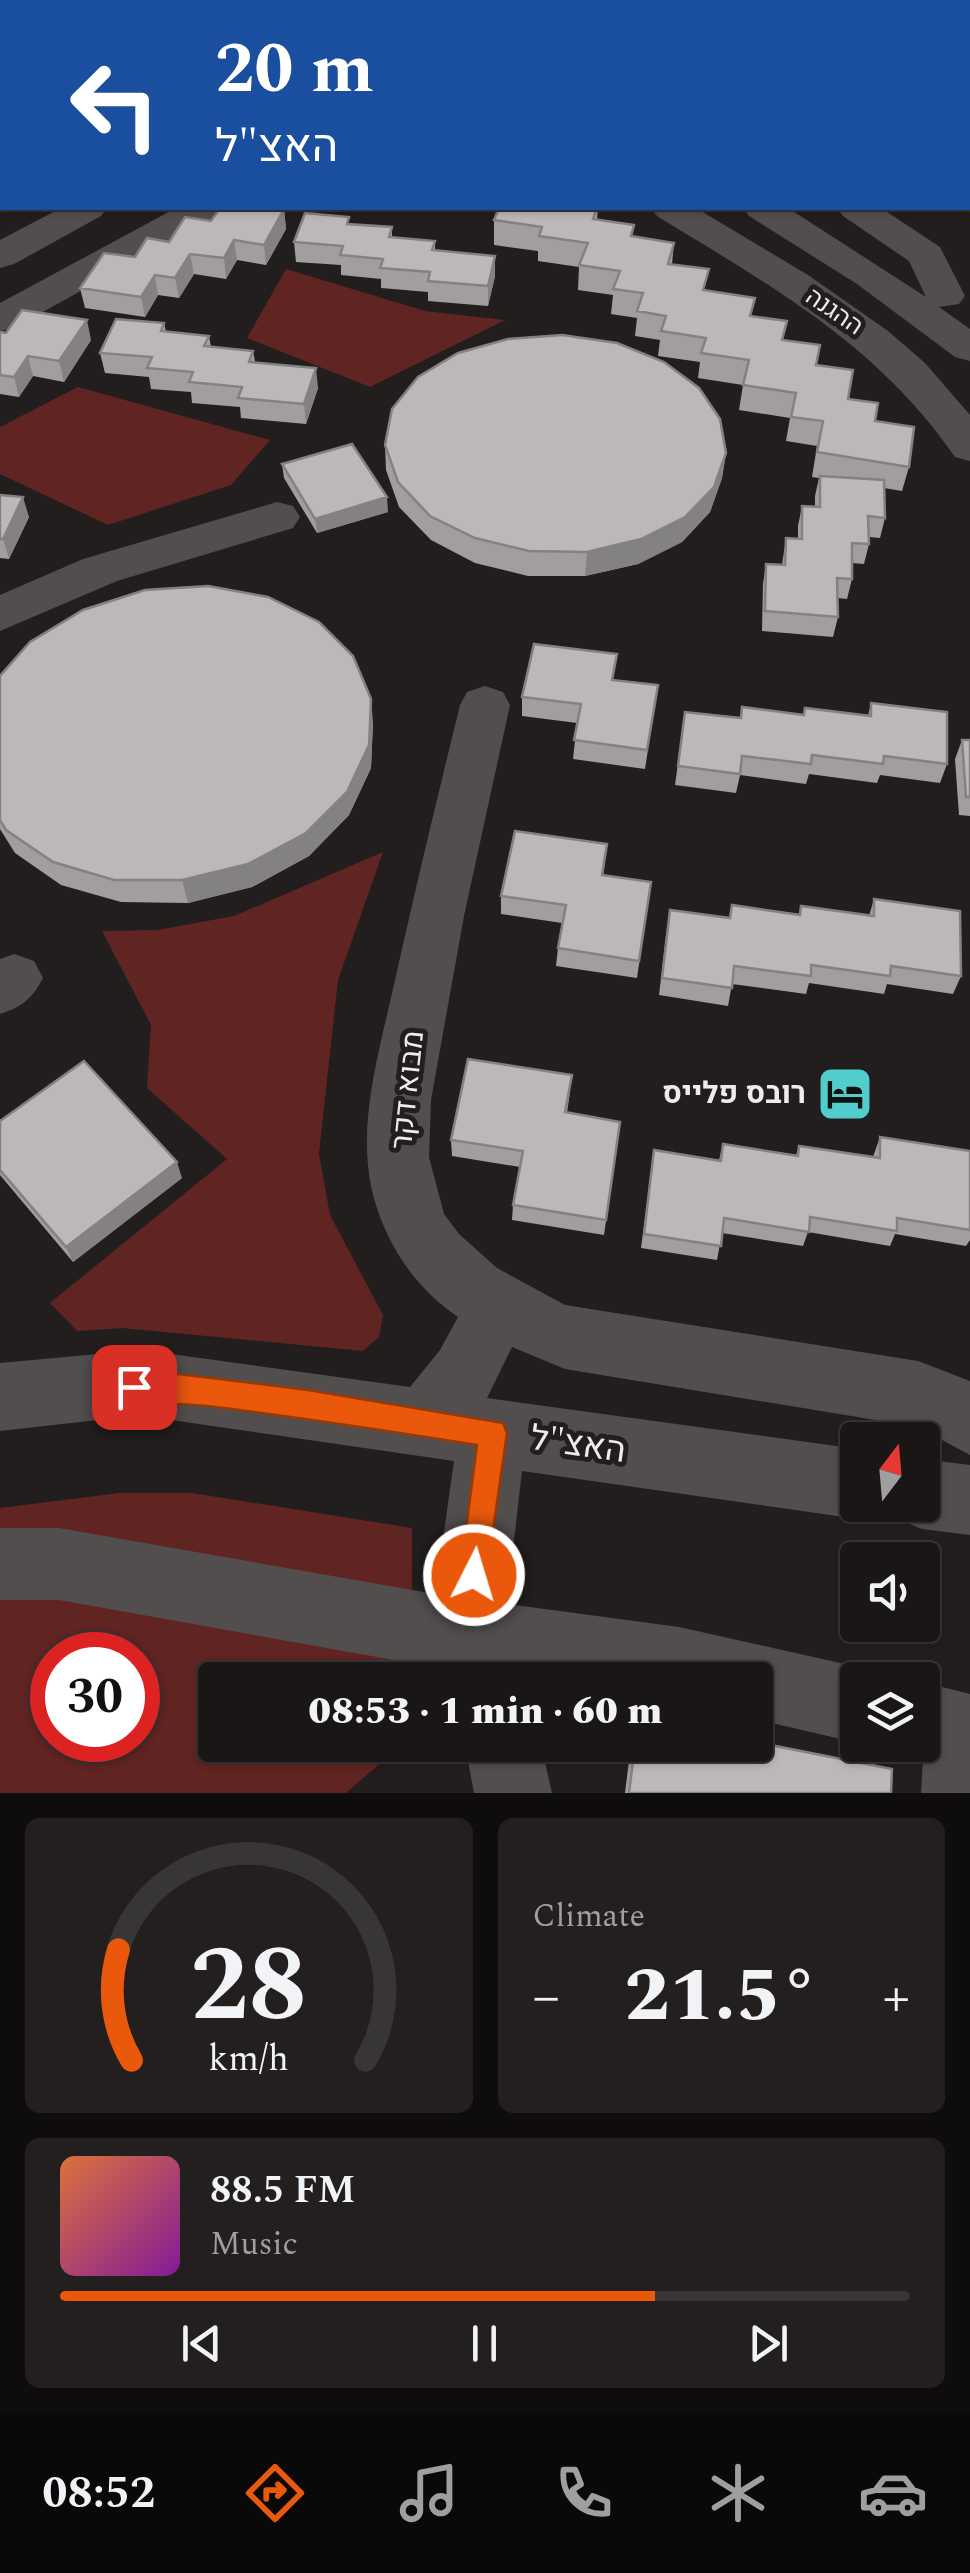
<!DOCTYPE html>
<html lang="en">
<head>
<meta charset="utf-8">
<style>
  :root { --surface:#1a1616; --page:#231f1f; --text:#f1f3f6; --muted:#9f9fa1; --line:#383535; --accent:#ea580c }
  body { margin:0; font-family:Spectral,Heebo,serif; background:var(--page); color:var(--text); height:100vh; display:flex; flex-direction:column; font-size:38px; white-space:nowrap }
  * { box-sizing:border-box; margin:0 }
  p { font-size:32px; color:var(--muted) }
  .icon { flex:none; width:55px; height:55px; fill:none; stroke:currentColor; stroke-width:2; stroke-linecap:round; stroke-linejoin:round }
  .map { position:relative; height:1793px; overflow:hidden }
  .details { display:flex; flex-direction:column; gap:25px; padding:25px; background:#0e0c0c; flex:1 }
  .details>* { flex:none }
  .guide { position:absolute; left:0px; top:0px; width:970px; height:210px; box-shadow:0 2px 8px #0004,0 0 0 2px var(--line); background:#1a4fa0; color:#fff; overflow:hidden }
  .needle { width:65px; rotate:16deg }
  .fabs { position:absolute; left:840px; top:1422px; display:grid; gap:20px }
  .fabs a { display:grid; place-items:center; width:100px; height:100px; border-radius:10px; background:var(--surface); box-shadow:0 2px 8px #0004,0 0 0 2px var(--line); font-size:50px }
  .speed { position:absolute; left:30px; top:1632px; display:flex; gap:20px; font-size:50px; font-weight:700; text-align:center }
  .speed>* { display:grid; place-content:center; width:130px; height:130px; border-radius:50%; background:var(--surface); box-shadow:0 2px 8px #0004,0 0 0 2px var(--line); line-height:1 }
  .speed .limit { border:15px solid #d22; background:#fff; color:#111 }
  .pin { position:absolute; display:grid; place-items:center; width:85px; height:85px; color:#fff; margin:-42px; border-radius:20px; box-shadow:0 5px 15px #0006 }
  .me { position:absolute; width:110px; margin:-55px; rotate:5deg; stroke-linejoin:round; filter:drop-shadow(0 0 8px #0008) }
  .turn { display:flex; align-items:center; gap:35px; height:210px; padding:0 50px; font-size:45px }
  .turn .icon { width:130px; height:130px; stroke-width:2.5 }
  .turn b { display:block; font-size:70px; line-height:85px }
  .big { font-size:75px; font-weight:800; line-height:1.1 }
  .details .tile { flex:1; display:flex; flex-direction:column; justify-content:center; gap:15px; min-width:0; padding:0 35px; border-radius:15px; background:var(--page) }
  .details .dial { align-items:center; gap:0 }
  .dial svg { height:260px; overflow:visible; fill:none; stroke:var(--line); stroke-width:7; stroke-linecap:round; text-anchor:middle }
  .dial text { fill:var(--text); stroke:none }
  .song { display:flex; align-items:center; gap:30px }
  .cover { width:120px; height:120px; border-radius:15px; background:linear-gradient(135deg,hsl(20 70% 55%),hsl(290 70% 35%)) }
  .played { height:10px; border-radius:5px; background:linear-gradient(90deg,var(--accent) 70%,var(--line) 70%) }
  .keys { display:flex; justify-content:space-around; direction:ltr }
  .heat { display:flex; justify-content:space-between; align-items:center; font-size:55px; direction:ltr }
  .details .tiles { flex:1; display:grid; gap:25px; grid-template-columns:1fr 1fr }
  .tile:last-child { grid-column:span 2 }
  .trip { position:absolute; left:198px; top:1662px; width:575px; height:100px; border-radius:10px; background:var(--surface); box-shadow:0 2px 8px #0004,0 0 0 2px var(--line); font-weight:800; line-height:100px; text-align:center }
  .tabs { display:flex; height:160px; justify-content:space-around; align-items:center; background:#0a0909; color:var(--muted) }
  .tabs .icon { width:70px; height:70px }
  .tabs .active { color:var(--accent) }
  .tabs b { font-size:45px; color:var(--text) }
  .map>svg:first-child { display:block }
  .green { fill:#602422; fill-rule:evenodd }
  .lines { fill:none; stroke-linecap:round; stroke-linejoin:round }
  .minor { fill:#524e4e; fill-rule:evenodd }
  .wall { fill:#a39e9e }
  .shaded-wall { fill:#848181 }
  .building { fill:#bdb8b8; stroke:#848181; stroke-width:2.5 }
  .route { fill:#ea580c; stroke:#983908; stroke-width:2.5 }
  .labels { text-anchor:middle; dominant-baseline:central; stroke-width:10; stroke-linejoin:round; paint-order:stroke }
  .far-street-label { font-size:25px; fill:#eeebeb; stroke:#221e1e }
  .street-label { font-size:30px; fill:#eeebeb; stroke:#221e1e }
  .poi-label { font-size:30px; font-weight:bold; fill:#eeebeb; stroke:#221e1e; text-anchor:end }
  .near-street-label { font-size:35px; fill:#eeebeb; stroke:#221e1e }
</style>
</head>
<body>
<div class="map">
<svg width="970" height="1793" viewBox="0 0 970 1793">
  <rect width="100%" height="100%" fill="#221e1e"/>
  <path class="green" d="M 286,269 L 425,311 L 505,320 L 370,387 L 247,338 Z
    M 78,387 L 270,440 L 231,485 L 108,525 L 0,474 L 0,427 Z
    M 383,852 L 338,980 L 319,1154 L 330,1215 L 383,1315 L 379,1337 L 363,1351 L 122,1328 L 77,1331 L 50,1303 L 227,1159 L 147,1088 L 151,1025 L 102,931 L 157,930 L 234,916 Z
    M 119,1493 L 192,1493 L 412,1528 L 412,1680 L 215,1680 L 215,1745 L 401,1745 L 346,1793 L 0,1793 L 0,1508 ZM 52,1655 L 138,1655 L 138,1740 L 52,1740 Z"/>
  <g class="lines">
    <path class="minor" d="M 396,0 L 431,0 L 432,2 L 397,2 Z
      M 61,208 L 107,208 L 101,216 L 14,264 L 0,268 L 0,240 Z
      M 176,208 L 222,208 L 216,216 L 14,328 L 0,331 L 0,303 Z
      M 651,208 L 696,208 L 808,275 L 888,331 L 925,363 L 970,415 L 970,461 L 955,457 C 877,344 771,286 657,216 Z
      M 743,208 L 788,208 L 926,297 L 909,261 L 843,216 L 837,208 L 881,208 L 940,247 L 965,296 L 959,304 L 939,307 L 970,329 L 970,361 L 955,357 L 857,284 L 749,216 Z
      M 277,502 L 293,506 L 300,517 L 293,528 L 117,581 L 0,631 L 0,595 L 83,559 Z
      M 485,686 L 503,692 L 510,705 L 464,916 L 431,1100 L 429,1157 L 444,1214 L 459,1234 L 497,1268 L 565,1305 L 918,1361 L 970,1381 L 970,1455 L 918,1427 L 565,1369 L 512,1347 L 487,1398 L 858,1449 L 858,1505 L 884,1505 L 858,1519 L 522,1471 L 510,1575 L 515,1605 L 679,1627 L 858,1667 L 885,1680 L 858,1680 L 858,1743 L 755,1719 L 755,1680 L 452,1680 L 450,1670 L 59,1600 L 0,1600 L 0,1528 L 59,1528 L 441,1595 L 438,1575 L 454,1461 L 171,1420 L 98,1420 L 0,1431 L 0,1363 L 98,1354 L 171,1354 L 410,1387 L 440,1350 L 458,1317 C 413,1287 382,1238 371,1186 C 358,1121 379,1052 393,989 C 414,894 437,799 460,705 L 467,692 Z
      M 14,954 L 34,961 L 43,978 C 32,999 22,1007 0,1014 L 0,959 Z
      M 922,1459 L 970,1465 L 970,1535 L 922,1529 L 897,1519 L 892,1505 L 922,1505 Z
      M 922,1682 L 970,1694 L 970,1793 L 921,1793 L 923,1758 L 895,1747 L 922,1745 Z
      M 465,1745 L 541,1745 L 552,1793 L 474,1793 Z"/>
  </g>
  <path class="wall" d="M 267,0 L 343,0 L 342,2 L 266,2 Z
    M 0,66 L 2,66 L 2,146 L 0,145 Z
    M 968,103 L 970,103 L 970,210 L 957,208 L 968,208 Z
    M 598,208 L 597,220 L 633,237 L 674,243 L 672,264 L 707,291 L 752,316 L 816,365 L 848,399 L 875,421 L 909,467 L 902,491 L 884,488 L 885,518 L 880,538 L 869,537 L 869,544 L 864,564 L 852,563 L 852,579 L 847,599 L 838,598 L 838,617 L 833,637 L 762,631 L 763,584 L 766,564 L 782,565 L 786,538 L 798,539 L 798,526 L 802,506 L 815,507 L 815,496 L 819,478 L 812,477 L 817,446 L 786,441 L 790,418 L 739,410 L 743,385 L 698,378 L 700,362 L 658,356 L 660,340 L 635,336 L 637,318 L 611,314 L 613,295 L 578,290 L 579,267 L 538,261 L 538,251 L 494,245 L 494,220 Z
    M 284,209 L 286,229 L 266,265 L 237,260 L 226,279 L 194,274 L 179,298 L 158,295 L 145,317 L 85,308 L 80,288 L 135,257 L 211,221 Z
    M 349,224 L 392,227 L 392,237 L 435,241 L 435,250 L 495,256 L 495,276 L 488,306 L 428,301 L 428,292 L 381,288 L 381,279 L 341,275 L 341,265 L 296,262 L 294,242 Z
    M 164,323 L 166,332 L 209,336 L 211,347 L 253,351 L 255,362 L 318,388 L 306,424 L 241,418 L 240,407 L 192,403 L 191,392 L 151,389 L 149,377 L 105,373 L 100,353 Z
    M 0,332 L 91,340 L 64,382 L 33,376 L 19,397 L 0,394 Z
    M 385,445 L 726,453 L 722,478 L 710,512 L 682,542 L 638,564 L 585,576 L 528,576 L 475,563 L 431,540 L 399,507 L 386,470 Z
    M 282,464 L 388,512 L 317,533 L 284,478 Z
    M 0,495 L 29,517 L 9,559 L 0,558 Z
    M 0,676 L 373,722 L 371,768 L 349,815 L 309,856 L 252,887 L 188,903 L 121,902 L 61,885 L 15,853 L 0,829 Z
    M 614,680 L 658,685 L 645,769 L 573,759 L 577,723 L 522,716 L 522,697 Z
    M 871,703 L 947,764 L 940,783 L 880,775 L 877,783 L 809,774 L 806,784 L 740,775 L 736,793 L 675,785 L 685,712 L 740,718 L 742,707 L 803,715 L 868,716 Z
    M 962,740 L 970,740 L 970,816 L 959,815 L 955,759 Z
    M 605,863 L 603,875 L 651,882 L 637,978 L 556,966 L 558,948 L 562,923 L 501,914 L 501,896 Z
    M 874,899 L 961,976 L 953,994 L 887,984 L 884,994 L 809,983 L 806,994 L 732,984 L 728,1006 L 659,995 L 667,928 L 729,918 L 732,905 L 799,914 L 801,906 L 869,916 Z
    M 570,1092 L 567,1113 L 620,1122 L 604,1235 L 512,1220 L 513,1205 L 520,1167 L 452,1156 L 451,1140 Z
    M 0,1121 L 182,1178 L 73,1262 L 0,1175 Z
    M 880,1137 L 970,1151 L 970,1240 L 966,1246 L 895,1234 L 890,1246 L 808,1232 L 803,1246 L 722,1233 L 717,1260 L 641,1248 L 654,1150 L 719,1160 L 723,1144 L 796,1155 L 799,1146 L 873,1157 Z
    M 631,1745 L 755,1745 L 891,1793 L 625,1793 Z"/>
  <path class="shaded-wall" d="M 2,126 L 2,146 L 0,129 Z
    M 284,209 L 286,229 L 266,265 L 264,245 Z
    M 234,240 L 237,260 L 226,279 L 224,258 Z
    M 190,254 L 194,274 L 179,298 L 175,278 Z
    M 495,256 L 495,276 L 488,306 L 488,286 Z
    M 155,275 L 158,295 L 145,317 L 141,297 Z
    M 87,320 L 91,340 L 64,382 L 59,361 Z
    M 28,356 L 33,376 L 19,397 L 14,377 Z
    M 316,368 L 318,388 L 306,424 L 304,404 Z
    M 726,453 L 722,478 L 710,512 L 682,542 L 638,564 L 585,576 L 587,552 Z
    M 23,497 L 29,517 L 9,559 L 3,539 Z
    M 387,497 L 388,512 L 317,533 L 315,519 Z
    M 371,699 L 373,722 L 371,768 L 349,815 L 309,856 L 252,887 L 188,903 L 182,880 Z
    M 177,1162 L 182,1178 L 73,1262 L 66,1247 Z"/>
  <path class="building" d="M 267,0 L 313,0 L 312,2 L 266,2 Z
    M 639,0 L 730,0 L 730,2 L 639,2 Z
    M 0,66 L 2,66 L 2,90 L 0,89 Z
    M 968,103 L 970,103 L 970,184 L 968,184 Z
    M 0,108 L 2,109 L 2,126 L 0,129 Z
    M 220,208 L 284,209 L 264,245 L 234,240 L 224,258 L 190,254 L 175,278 L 155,275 L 141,297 L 80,288 L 104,253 L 135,257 L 147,238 L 169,242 L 185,217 L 211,221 Z
    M 499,208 L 597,208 L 593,219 L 634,225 L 631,236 L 674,243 L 668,264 L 709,269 L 703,290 L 755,298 L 750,316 L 787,321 L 782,340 L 820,345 L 816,365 L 853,370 L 848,399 L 878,403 L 875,421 L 914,427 L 909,467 L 817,452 L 823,421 L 791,417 L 796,393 L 743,385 L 749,360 L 701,353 L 706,338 L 661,331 L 666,316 L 637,311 L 643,293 L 613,289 L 620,271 L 579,265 L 588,243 L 539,236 L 542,227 L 494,220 Z
    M 305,213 L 349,217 L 347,224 L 392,227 L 389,237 L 435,241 L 432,250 L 495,256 L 488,286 L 428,281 L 430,272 L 380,268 L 383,259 L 340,255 L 343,246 L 294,242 Z
    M 22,310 L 87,320 L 59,361 L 28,356 L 14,377 L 0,375 L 0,332 L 6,333 Z
    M 116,319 L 164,323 L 161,331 L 209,336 L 204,346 L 253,351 L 249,362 L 316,368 L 304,404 L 238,398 L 242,387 L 189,382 L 193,372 L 147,368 L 152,357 L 100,353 Z
    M 562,335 L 617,343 L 664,362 L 699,388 L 720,419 L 726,453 L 714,487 L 685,517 L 641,539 L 587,552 L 529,551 L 475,538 L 430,516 L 398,482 L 385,445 L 392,409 L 418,377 L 458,353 L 508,339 Z
    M 352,444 L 387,497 L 315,519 L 282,464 Z
    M 820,476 L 884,480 L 885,518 L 868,516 L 869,544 L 852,543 L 852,579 L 837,578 L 838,617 L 765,611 L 766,564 L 785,565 L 786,538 L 802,539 L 802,506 L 820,507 Z
    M 0,495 L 23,497 L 3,539 L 0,539 Z
    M 208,586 L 268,597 L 319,622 L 353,656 L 371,699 L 369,745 L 347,792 L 306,833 L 248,864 L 182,880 L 114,880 L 53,862 L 6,830 L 0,820 L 0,676 L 30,642 L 83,610 L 145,590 Z
    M 534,644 L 617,654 L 612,680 L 658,685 L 647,750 L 574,740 L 581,704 L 522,697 Z
    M 871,703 L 947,712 L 947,764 L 884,756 L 883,764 L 812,755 L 811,764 L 742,756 L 740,774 L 678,766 L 685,712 L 741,718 L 742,707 L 804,715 L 805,708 L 871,716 Z
    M 962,740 L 970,740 L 970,797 L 966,797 Z
    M 515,831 L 607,844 L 602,875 L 651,882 L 639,961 L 558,948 L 566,905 L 501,896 Z
    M 874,899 L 960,911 L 961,976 L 891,966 L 890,976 L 811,965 L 811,976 L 734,966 L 732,988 L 662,978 L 670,910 L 730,918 L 732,905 L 800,915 L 801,906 L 874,916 Z
    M 468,1059 L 572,1075 L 565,1112 L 620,1122 L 606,1220 L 513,1205 L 523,1151 L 451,1140 Z
    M 84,1061 L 177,1162 L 66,1247 L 0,1170 L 0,1121 Z
    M 880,1137 L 970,1151 L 970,1230 L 897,1218 L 897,1231 L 810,1217 L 809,1232 L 724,1218 L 721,1246 L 644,1234 L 654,1150 L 721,1161 L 723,1144 L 798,1156 L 799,1146 L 880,1158 Z
    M 755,1742 L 892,1769 L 891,1793 L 629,1793 L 635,1745 L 755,1745 Z"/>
  <path class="route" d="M 134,1373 L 170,1373 L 308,1390 L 503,1423 L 507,1433 L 485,1586 L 474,1590 L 464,1586 L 460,1575 L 477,1445 C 390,1431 303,1418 216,1407 C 192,1403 145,1405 125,1397 L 121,1387 L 125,1377 Z"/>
  <defs>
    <g id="hotel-square" transform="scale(2.875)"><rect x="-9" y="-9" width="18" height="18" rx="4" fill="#52cdcd" stroke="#221e1e"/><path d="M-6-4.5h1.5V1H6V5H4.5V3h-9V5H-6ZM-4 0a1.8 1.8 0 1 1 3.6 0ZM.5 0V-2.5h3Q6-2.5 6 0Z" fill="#111"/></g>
  </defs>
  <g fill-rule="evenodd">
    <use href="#hotel-square" x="845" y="1094"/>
  </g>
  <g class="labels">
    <g class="far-street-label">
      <text transform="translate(834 312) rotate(34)">ההגנה</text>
    </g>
    <g class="street-label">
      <text transform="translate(408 1090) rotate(-84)">מבוא דקר</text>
    </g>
    <g class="poi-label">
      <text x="806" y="1094">רובס פלייס</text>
    </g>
    <g class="near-street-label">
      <text transform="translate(578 1445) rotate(8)">האצ"ל</text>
    </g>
  </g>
</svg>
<div class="fabs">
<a><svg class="needle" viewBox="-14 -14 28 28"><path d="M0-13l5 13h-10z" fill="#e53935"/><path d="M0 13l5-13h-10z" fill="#9f9fa1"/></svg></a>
<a><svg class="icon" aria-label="sound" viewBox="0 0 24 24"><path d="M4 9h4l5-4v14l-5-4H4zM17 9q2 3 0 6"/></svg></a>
<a><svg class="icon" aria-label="layers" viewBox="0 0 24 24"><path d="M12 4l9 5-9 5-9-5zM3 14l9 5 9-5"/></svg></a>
</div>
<div class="speed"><div class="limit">30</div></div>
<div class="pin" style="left:134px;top:1387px;background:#d93025"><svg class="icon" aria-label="arrive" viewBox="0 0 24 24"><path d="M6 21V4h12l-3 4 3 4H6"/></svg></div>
<svg class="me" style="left:474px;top:1575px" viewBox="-20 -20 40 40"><circle r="17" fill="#ea580c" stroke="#fff" stroke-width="3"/><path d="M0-11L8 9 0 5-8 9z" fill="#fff"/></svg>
<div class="trip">08:53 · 1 min · 60 m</div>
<div class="guide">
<div class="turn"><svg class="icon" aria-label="left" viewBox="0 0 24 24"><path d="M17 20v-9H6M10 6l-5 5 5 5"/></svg><div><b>20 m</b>האצ&quot;ל</div></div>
</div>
</div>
<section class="details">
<div class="tiles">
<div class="tile dial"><svg viewBox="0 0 100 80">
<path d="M14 69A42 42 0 1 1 86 69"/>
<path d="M14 69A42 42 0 0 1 10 35" stroke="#ea580c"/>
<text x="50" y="56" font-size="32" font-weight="700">28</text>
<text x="50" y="72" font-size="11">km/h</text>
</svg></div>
<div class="tile"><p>Climate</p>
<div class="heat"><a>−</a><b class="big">21.5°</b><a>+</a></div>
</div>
<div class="tile">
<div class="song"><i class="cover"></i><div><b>88.5 FM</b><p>Music</p></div></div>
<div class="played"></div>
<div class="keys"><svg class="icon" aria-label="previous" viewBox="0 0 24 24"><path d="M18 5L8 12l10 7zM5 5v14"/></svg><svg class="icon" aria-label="pause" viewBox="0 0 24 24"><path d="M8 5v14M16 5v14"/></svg><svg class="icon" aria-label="next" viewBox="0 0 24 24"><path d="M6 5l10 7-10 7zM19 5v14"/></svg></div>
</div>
</div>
</section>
<nav class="tabs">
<b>08:52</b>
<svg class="icon active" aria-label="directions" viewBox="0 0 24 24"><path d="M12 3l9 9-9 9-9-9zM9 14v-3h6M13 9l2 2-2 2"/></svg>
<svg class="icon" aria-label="music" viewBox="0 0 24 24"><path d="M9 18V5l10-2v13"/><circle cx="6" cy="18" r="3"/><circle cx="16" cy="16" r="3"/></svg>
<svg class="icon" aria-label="phone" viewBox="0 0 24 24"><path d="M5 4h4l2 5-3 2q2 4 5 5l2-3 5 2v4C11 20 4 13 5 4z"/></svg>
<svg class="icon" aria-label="climate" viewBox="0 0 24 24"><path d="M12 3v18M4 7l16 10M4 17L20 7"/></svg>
<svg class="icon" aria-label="car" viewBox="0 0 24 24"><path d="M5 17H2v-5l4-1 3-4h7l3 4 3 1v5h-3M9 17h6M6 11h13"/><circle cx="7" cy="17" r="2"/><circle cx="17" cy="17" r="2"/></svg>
</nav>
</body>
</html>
